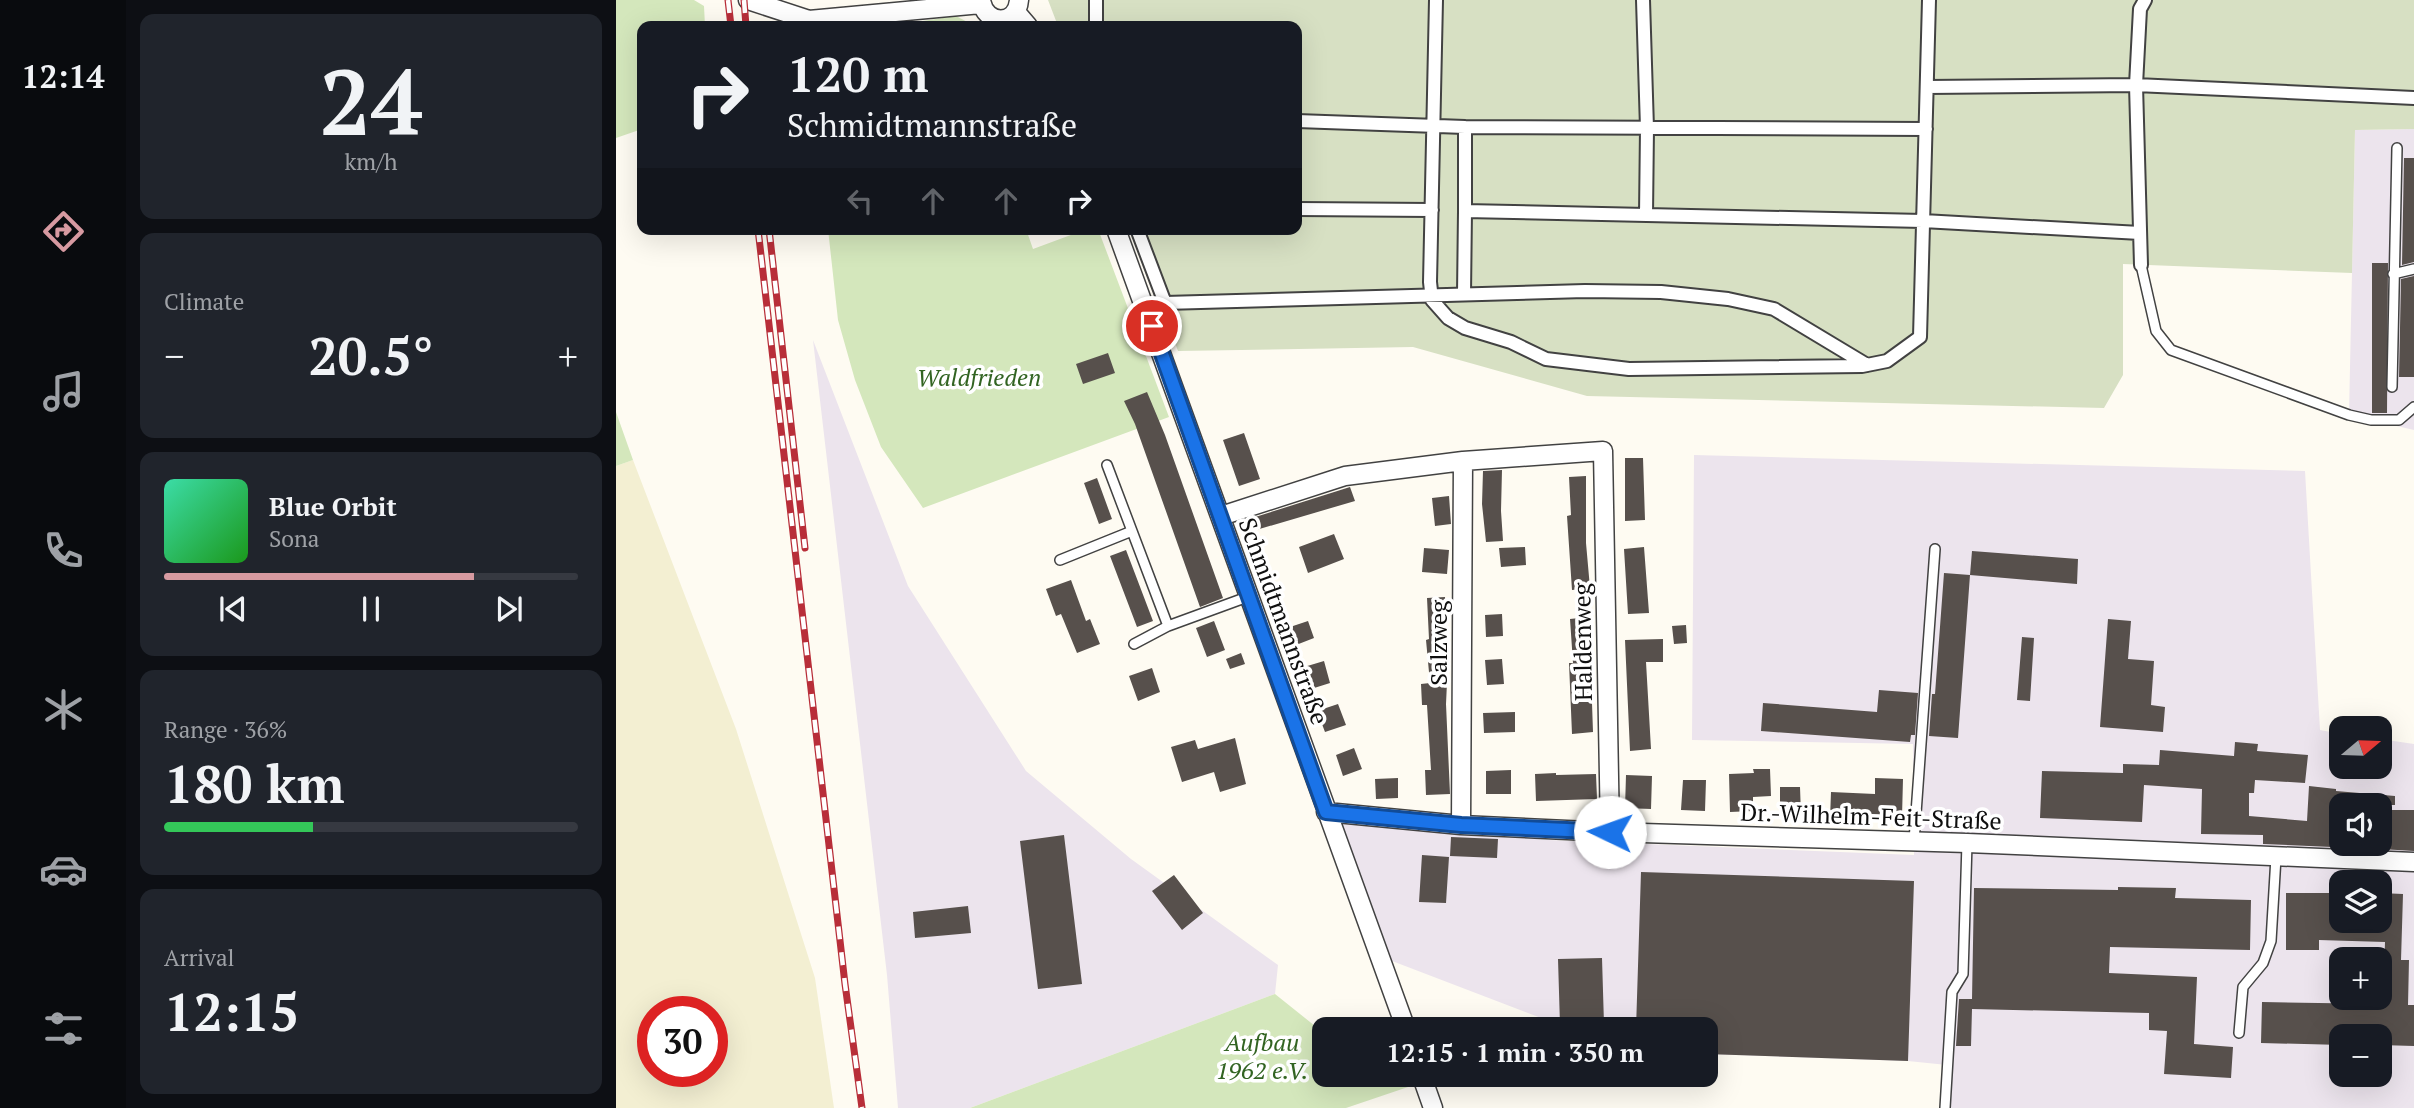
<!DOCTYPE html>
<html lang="en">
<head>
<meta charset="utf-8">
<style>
  :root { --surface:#171b24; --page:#20242c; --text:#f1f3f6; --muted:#9ea1a6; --line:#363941; --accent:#d79aa1 }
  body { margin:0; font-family:"PT Serif",serif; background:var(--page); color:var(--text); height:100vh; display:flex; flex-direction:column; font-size:26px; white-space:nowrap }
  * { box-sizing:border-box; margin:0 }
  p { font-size:23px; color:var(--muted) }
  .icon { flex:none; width:38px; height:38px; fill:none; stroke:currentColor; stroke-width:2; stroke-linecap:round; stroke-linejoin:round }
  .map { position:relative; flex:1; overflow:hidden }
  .panel { display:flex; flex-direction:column; gap:14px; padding:14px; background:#0d0f14; width:490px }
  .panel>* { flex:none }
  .hud { position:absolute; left:21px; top:21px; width:665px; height:214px; border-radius:14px; box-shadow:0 7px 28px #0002; background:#171b24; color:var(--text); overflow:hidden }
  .needle { width:46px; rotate:71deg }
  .buttons { position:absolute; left:1713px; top:716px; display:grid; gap:14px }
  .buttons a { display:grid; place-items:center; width:63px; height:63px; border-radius:14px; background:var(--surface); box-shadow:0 7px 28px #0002; font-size:35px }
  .speed { position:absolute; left:21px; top:996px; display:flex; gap:14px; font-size:35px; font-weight:700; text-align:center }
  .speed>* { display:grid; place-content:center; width:91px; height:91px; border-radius:50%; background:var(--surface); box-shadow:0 7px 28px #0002; line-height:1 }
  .speed .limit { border:10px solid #d22; background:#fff; color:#111 }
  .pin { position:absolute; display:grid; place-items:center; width:60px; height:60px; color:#fff; margin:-30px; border:4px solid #fff; border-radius:50%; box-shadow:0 2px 7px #0007 }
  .me { position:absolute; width:77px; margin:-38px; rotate:273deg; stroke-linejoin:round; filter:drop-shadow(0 0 5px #0008) }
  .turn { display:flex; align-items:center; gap:24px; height:147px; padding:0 35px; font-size:32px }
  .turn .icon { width:91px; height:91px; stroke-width:2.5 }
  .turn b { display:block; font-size:49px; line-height:60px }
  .lanes { display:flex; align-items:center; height:66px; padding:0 35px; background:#0003; justify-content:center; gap:35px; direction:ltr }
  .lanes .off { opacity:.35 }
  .big { font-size:52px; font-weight:700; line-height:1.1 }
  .panel .tile { flex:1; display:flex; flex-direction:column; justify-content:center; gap:10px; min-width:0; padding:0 24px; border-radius:14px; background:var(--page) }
  .panel .dial { align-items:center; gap:0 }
  .dial b { font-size:91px; line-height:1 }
  .song { display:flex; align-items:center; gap:21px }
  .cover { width:84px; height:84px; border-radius:10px; background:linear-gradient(135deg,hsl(160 70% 55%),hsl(120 70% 35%)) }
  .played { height:7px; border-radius:4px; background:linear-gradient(90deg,var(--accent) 75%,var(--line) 75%) }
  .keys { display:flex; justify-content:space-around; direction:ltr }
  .heat { display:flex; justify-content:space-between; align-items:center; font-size:38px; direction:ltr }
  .charge { height:10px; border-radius:5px; background:linear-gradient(90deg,#34c759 36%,var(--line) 0) }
  .trip { position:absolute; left:696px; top:1017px; width:406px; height:70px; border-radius:14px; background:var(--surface); box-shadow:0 7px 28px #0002; font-weight:700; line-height:70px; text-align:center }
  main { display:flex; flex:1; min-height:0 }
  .menu { display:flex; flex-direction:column; width:126px; justify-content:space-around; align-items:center; background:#090b0e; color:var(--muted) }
  .menu .icon { width:49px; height:49px }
  .menu .active { color:var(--accent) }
  .menu b { font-size:32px; color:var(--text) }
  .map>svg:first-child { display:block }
  .industrial { fill:#ece4ed; fill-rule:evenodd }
  .farmland { fill:#f3efd2; fill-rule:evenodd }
  .green { fill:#d4e7bc }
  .cemetery { fill:#d7e0c3 }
  .building { fill:#57504c }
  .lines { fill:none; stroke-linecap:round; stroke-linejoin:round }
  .service-casing { stroke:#424242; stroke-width:12 }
  .pedestrian-casing { stroke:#424242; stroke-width:16 }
  .minor-casing { stroke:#424242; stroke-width:21 }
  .service { stroke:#fff; stroke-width:9 }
  .pedestrian { stroke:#fff; stroke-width:12 }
  .minor { stroke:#fff; stroke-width:18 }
  .rail-casing { stroke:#b82e39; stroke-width:7 }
  .rail { stroke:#fff; stroke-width:4.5; stroke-dasharray:13; stroke-linecap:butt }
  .route-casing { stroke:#114b97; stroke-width:18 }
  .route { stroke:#1a73e8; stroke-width:12 }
  .labels { text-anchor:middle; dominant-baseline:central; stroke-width:7; stroke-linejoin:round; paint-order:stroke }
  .park-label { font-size:24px; font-style:italic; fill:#326422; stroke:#fff }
  .street-label { font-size:24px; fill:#0f0f0f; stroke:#fff }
</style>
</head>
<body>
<main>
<nav class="menu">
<b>12:14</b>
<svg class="icon active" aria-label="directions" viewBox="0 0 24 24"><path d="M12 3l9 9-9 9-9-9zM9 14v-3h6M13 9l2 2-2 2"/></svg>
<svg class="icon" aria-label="music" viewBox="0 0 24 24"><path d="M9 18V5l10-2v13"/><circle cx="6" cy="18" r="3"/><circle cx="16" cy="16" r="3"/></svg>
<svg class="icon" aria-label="phone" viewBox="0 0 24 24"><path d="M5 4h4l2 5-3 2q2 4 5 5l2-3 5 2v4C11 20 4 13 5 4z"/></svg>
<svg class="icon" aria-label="climate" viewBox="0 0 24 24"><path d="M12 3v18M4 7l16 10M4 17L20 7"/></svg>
<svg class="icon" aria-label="car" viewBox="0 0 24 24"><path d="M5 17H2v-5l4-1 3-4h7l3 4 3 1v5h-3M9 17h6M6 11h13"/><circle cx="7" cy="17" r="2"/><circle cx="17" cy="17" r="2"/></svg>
<svg class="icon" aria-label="filters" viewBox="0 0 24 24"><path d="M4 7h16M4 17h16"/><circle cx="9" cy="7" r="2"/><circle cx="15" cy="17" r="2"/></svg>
</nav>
<section class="panel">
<div class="tile dial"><b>24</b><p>km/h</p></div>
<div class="tile"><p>Climate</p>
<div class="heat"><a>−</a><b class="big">20.5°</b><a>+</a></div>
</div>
<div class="tile">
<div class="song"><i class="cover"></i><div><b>Blue Orbit</b><p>Sona</p></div></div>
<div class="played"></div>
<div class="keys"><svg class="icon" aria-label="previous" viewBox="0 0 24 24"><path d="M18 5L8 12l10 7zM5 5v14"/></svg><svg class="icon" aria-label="pause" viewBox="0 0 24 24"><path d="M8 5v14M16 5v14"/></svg><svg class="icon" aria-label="next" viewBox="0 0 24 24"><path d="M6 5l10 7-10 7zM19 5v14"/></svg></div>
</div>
<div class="tile"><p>Range · 36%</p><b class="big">180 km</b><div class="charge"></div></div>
<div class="tile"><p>Arrival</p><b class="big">12:15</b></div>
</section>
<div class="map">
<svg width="1798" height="1108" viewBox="0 0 1798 1108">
  <rect width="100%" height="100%" fill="#fefbf2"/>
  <path class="industrial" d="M 1798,129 L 1798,430 L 1733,415 L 1739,130 Z
    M 197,340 L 292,586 L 410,771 L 515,859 L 662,965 L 659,994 L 354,1108 L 282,1108 L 271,975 Z
    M 1078,455 L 1689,471 L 1704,730 L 1725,734 L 1726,766 L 1764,766 L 1764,739 L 1798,744 L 1798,1108 L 1329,1108 L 1331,1065 L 1292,1061 L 1090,1054 L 1090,1029 L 954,1029 L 763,956 L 706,821 L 933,840 L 1298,855 L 1297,744 L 1076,740 ZM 1726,805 L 1764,805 L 1764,844 L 1726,844 ZM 1726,882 L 1764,882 L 1764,920 L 1726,920 ZM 1726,959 L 1764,959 L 1764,998 L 1726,998 ZM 1726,1036 L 1764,1036 L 1764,1074 L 1726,1074 Z"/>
  <path class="farmland" d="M 17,460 L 120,729 L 199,978 L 218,1108 L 0,1108 L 0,466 ZM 37,1012 L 96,1012 L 96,1071 L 37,1071 Z"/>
  <path class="green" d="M 0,0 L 78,0 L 88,6 L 89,26 L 26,26 L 26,129 L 0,138 Z
    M 340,16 L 359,26 L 273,26 Z
    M 212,229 L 410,229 L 417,249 L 471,229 L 482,229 L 553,417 L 307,508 L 265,447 L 239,380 L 222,320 Z
    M 0,412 L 17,460 L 0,466 Z
    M 659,994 L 709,1034 L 709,1074 L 791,1075 L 795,1086 L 730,1108 L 354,1108 Z"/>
  <path class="cemetery" d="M 432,0 L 1798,0 L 1798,129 L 1739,130 L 1736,273 L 1507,264 L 1507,375 L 1488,408 L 971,396 L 797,347 L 562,351 L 517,229 L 681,229 L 681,26 L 442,26 Z"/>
  <path class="building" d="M 1788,158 L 1798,158 L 1798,262 L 1786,265 Z
    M 1756,263 L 1772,263 L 1771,413 L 1756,413 Z
    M 1798,276 L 1798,377 L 1783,377 L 1785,279 Z
    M 492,353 L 499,373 L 467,384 L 460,364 Z
    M 531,392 L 549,435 L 607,598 L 584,607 L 519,424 L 508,401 Z
    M 628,433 L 644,479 L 623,486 L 607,440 Z
    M 1009,458 L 1027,458 L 1029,520 L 1009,521 Z
    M 886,470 L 885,511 L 887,541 L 870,542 L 866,504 L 867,471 Z
    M 970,476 L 970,543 L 974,588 L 956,590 L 951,516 L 955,515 L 953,477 Z
    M 481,478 L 496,519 L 483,524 L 468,483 Z
    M 734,487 L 739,501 L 640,530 L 636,518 Z
    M 833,496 L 835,524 L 819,526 L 816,498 Z
    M 718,534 L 728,559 L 692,573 L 683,547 Z
    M 909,547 L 910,565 L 885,567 L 883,548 Z
    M 1028,547 L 1033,613 L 1012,614 L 1008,549 Z
    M 808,548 L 833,550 L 831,574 L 806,572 Z
    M 510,550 L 537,621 L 521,627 L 494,556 Z
    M 1356,551 L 1462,559 L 1461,584 L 1354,575 L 1342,738 L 1313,736 L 1316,694 L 1319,694 L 1328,573 L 1354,575 Z
    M 455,580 L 470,621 L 474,619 L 484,644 L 461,653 L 445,614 L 440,616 L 430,589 Z
    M 829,597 L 832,661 L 830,704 L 834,794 L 810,795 L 809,770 L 815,770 L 811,705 L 806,705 L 805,684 L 814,683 L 810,640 L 813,639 L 811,598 Z
    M 886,614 L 887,636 L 870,637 L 869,615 Z
    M 973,617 L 977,732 L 956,734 L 953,663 L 957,663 L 954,619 Z
    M 1492,619 L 1515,621 L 1512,659 L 1538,661 L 1535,705 L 1549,707 L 1547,732 L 1484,727 Z
    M 598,621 L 609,650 L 591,657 L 580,628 Z
    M 692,621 L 698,638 L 680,645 L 674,627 Z
    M 1070,625 L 1071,643 L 1058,644 L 1056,626 Z
    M 1406,637 L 1418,638 L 1414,701 L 1401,700 Z
    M 1047,639 L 1047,662 L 1030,662 L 1035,749 L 1014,751 L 1009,640 Z
    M 625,653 L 629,664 L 614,669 L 610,659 Z
    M 886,659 L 888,684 L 871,685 L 869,660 Z
    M 708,661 L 714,683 L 695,689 L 688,667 Z
    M 536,668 L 544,692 L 522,701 L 513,676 Z
    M 1263,690 L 1302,693 L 1299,735 L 1295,735 L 1294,742 L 1145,731 L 1147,703 L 1261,712 Z
    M 722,704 L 730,725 L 709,732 L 701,711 Z
    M 899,712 L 899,732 L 868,733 L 867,713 Z
    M 619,738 L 630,784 L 604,792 L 598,772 L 566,782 L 555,747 L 579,740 L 582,749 Z
    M 1619,742 L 1642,744 L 1641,751 L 1692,755 L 1689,783 L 1639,780 L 1638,793 L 1633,793 L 1633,816 L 1691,821 L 1693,786 L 1720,789 L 1720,791 L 1779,796 L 1779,805 L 1719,805 L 1716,847 L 1647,844 L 1647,835 L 1585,834 L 1586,789 L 1528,785 L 1526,822 L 1424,818 L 1426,771 L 1507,773 L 1507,764 L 1543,765 L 1544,750 L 1618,756 Z
    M 738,748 L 746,769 L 727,776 L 720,755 Z
    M 1137,769 L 1154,769 L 1155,796 L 1137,797 L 1137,811 L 1114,812 L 1113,774 L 1138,773 Z
    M 895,770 L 895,794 L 870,794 L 870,771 Z
    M 940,773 L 940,775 L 980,774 L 981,799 L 920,801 L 919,774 Z
    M 1010,775 L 1036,776 L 1035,809 L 1009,808 Z
    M 782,778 L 782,798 L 760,799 L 759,779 Z
    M 1259,778 L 1287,779 L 1286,817 L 1244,816 L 1244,820 L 1214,819 L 1215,792 L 1259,794 Z
    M 1067,780 L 1090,780 L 1089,811 L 1065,810 Z
    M 1164,787 L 1184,787 L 1185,815 L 1164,816 Z
    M 1764,810 L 1798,810 L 1798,851 L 1765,849 Z
    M 448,835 L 466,984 L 422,989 L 404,841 Z
    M 835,837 L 882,839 L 881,858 L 834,856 Z
    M 806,855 L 833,857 L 830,903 L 803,902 Z
    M 1025,872 L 1298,881 L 1292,1061 L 1090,1054 L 1090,1029 L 1020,1029 Z
    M 558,875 L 587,913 L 566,930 L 536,891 Z
    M 1502,887 L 1560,888 L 1559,898 L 1635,900 L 1634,950 L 1494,947 L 1493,973 L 1581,977 L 1578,1044 L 1617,1047 L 1615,1078 L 1548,1074 L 1551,1031 L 1533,1030 L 1533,1013 L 1356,1009 L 1355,1046 L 1340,1046 L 1343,999 L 1356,999 L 1358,888 L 1502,890 Z
    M 1670,893 L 1726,893 L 1726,920 L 1764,920 L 1764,893 L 1787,894 L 1785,960 L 1793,960 L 1792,1005 L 1798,1005 L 1798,1046 L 1764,1045 L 1764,1036 L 1726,1036 L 1726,1045 L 1645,1043 L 1646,1002 L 1767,1004 L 1769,942 L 1703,940 L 1703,950 L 1670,950 Z
    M 352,906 L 355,933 L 299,938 L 297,912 Z
    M 986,958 L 988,1024 L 944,1025 L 942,959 Z"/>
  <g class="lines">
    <g class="service-casing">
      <path id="service" d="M 1525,265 L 1540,331 L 1555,350 L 1733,415 L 1755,420 L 1783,420 L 1798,407
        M 1777,274 L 1798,269
        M 1776,387 L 1781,148
        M 491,465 L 552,626 L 634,596
        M 444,560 L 516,531
        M 518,644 L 552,626
        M 1298,841 L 1319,549
        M 1623,1033 L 1627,987 L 1647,963 L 1655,941 L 1660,857
        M 1329,1108 L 1336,992 L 1347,974 L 1351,843"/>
    </g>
    <g class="pedestrian-casing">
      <path id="pedestrian" d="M 820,0 L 814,282 L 816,300 L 832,318 L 849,328 L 895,342 L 930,359 L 1013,369 L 1246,366 L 1271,361 L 1304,337 L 1313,0
        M 1027,0 L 1031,128 L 1030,215
        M 1529,0 L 1524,9 L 1520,85 L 1798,98
        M 480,26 L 480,0
        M 1311,87 L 1520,85 L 1525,265
        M 681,121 L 849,127 L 849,211
        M 849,127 L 1310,129
        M 681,209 L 816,210
        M 521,229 L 549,303 L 969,291 L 1045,292 L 1112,299 L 1158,309 L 1251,365
        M 848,294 L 849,211 L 1307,221 L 1524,233"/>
    </g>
    <g class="minor-casing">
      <path id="minor" d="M 132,0 L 193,20 L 365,4
        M 365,0 C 369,26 401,26 403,0
        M 400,12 L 412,26
        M 500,229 L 790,1029
        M 605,516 L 729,476 L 847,461 L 987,451 L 994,832
        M 710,812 L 845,825 L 994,832 L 1351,843 L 1798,862
        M 845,825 L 847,461
        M 805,1074 L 817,1108"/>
    </g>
    <use href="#service" class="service"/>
    <use href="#pedestrian" class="pedestrian"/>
    <use href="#minor" class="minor"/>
    <g class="rail-casing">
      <path id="rail" d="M 112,0 L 115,26
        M 128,0 L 130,26
        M 142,229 L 229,984 L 246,1108
        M 153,229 L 189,548"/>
    </g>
    <use href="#rail" class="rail"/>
  </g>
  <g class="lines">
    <g class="route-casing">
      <path id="route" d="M 536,326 L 710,812 L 845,825 L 994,832"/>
    </g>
    <use href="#route" class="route"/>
  </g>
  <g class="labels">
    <g class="park-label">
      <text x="363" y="377">Waldfrieden</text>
      <text x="646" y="1042">Aufbau<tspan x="646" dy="28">1962 e.V.</tspan></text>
    </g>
    <g class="street-label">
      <text transform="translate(668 621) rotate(70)">Schmidtmannstraße</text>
      <text transform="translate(966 642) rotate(-91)">Haldenweg</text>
      <text transform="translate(822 643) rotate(-90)">Salzweg</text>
      <text transform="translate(1255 816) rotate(2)">Dr.-Wilhelm-Feit-Straße</text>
    </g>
  </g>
</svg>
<div class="buttons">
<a><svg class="needle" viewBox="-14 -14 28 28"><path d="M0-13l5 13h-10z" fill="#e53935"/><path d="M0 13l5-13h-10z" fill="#9ea1a6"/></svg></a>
<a><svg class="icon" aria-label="sound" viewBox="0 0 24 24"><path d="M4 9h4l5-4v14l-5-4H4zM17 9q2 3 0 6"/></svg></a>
<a><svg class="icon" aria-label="layers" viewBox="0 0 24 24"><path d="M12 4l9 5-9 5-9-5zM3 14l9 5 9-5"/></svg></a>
<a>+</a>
<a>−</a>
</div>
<div class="speed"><div class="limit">30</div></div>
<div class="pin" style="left:536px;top:326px;background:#d93025"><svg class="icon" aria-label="arrive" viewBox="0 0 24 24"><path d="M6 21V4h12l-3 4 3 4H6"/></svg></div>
<svg class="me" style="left:994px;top:832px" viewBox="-20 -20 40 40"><circle r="19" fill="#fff"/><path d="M0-13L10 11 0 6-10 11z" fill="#1a73e8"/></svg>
<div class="trip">12:15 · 1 min · 350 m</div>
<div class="hud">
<div class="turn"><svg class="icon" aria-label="right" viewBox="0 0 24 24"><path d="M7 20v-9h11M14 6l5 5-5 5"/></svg><div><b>120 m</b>Schmidtmannstraße</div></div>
<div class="lanes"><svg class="icon off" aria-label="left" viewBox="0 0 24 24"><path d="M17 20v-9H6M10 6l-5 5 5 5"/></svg><svg class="icon off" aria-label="ahead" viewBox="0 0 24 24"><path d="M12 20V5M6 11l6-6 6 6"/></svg><svg class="icon off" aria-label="ahead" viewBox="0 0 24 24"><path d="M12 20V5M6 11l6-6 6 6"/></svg><svg class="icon" aria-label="right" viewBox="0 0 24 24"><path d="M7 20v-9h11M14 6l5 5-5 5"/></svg></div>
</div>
</div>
</main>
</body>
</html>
